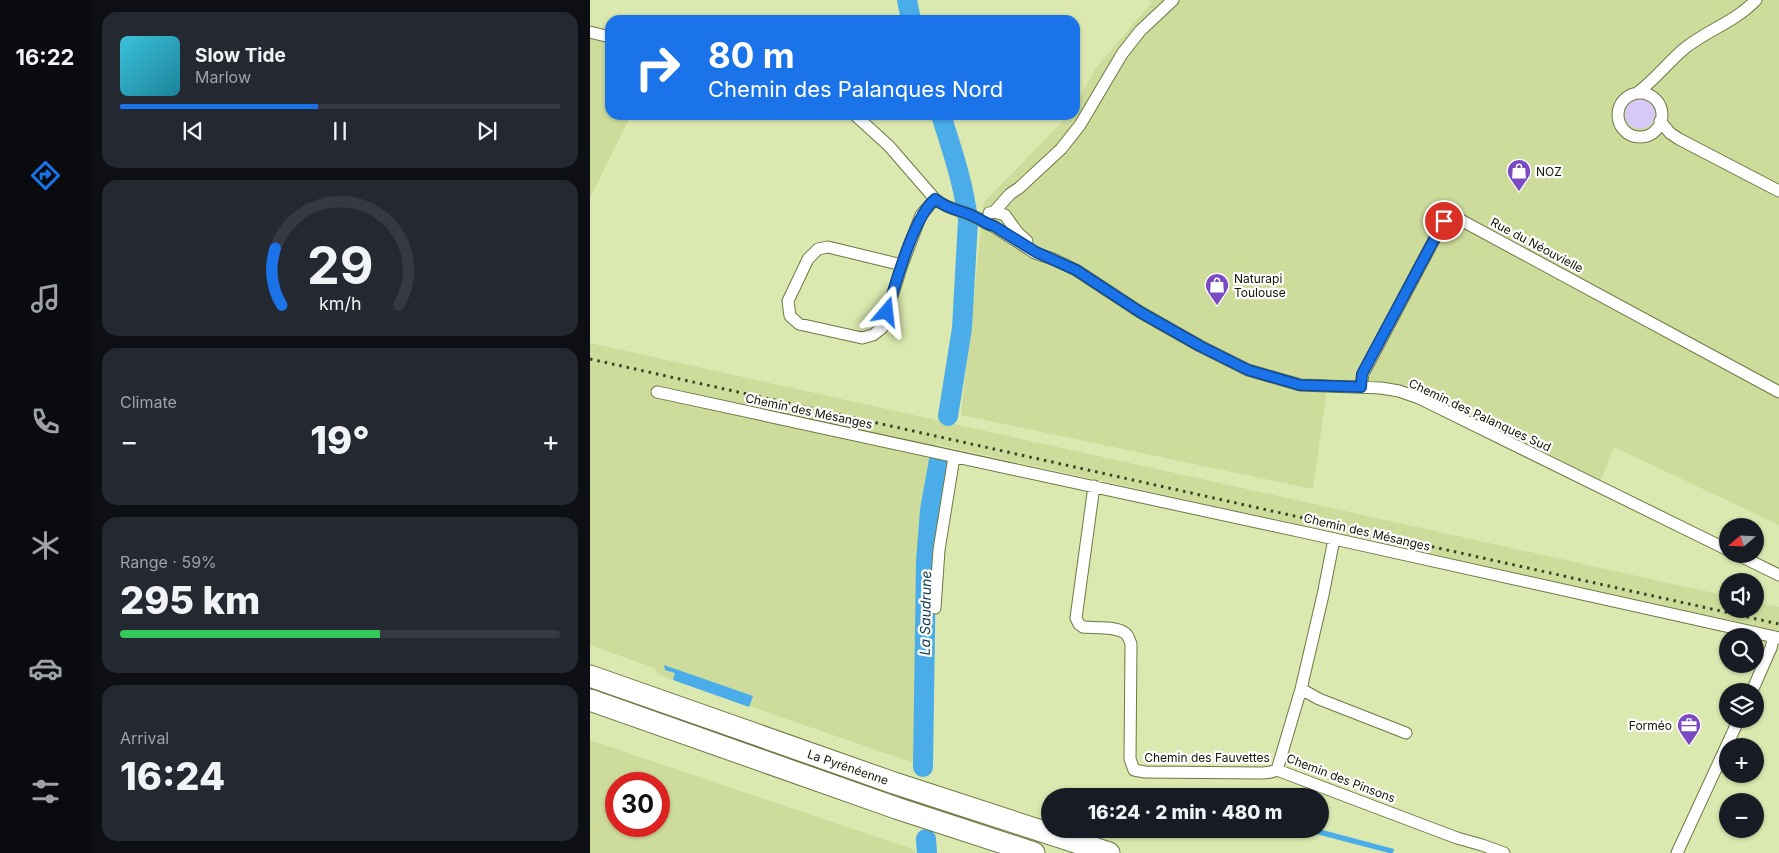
<!DOCTYPE html>
<html lang="en">
<head>
<meta charset="utf-8">
<style>
  :root { --surface:#171b24; --page:#242831; --text:#f1f3f6; --muted:#9ea1a6; --line:#363941; --accent:#1a73e8 }
  body { margin:0; font-family:Inter,sans-serif; background:var(--page); color:var(--text); height:100vh; display:flex; flex-direction:column; font-size:19px; white-space:nowrap }
  * { box-sizing:border-box; margin:0 }
  p { font-size:16px; color:var(--muted) }
  .icon { flex:none; width:28px; height:28px; fill:none; stroke:currentColor; stroke-width:2; stroke-linecap:round; stroke-linejoin:round }
  .map { position:relative; flex:1; overflow:hidden }
  .drawer { display:flex; flex-direction:column; gap:12px; padding:12px; background:#0d0f14; width:500px }
  .drawer>* { flex:none }
  .banner { position:absolute; left:15px; top:15px; width:475px; height:105px; border-radius:15px; box-shadow:0 1px 4px #0004; background:#1a73e8; color:#fff; overflow:hidden }
  .needle { width:32px; rotate:251deg }
  .buttons { position:absolute; left:1129px; top:518px; display:grid; gap:10px }
  .buttons a { display:grid; place-items:center; width:45px; height:45px; border-radius:50%; background:var(--surface); box-shadow:0 1px 4px #0004; font-size:25px }
  .speed { position:absolute; left:15px; top:772px; display:flex; gap:10px; font-size:25px; font-weight:700; text-align:center }
  .speed>* { display:grid; place-content:center; width:65px; height:65px; border-radius:50%; background:var(--surface); box-shadow:0 1px 4px #0004; line-height:1 }
  .speed .limit { border:8px solid #d22; background:#fff; color:#111 }
  .pin { position:absolute; display:grid; place-items:center; width:42px; height:42px; color:#fff; margin:-21px; border:2px solid #fff; border-radius:50%; box-shadow:0 1px 5px #0007 }
  .me { position:absolute; width:55px; margin:-28px; rotate:17deg; stroke-linejoin:round; filter:drop-shadow(0 0 4px #0008) }
  .turn { display:flex; align-items:center; gap:18px; height:105px; padding:0 20px; font-size:22px }
  .turn .icon { width:65px; height:65px; stroke-width:2.5 }
  .turn b { display:block; font-size:35px; line-height:42px }
  .big { font-size:38px; font-weight:800; line-height:1.1 }
  .drawer .tile { flex:1; display:flex; flex-direction:column; justify-content:center; gap:8px; min-width:0; padding:0 18px; border-radius:15px; background:var(--page) }
  .drawer .dial { align-items:center; gap:0 }
  .dial svg { height:130px; overflow:visible; fill:none; stroke:var(--line); stroke-width:7; stroke-linecap:round; text-anchor:middle }
  .dial text { fill:var(--text); stroke:none }
  .song { display:flex; align-items:center; gap:15px }
  .cover { width:60px; height:60px; border-radius:8px; background:linear-gradient(135deg,hsl(190 70% 55%),hsl(190 70% 35%)) }
  .played { height:5px; border-radius:2px; background:linear-gradient(90deg,var(--accent) 45%,var(--line) 45%) }
  .keys { display:flex; justify-content:space-around; direction:ltr }
  .heat { display:flex; justify-content:space-between; align-items:center; font-size:28px; direction:ltr }
  .charge { height:8px; border-radius:4px; background:linear-gradient(90deg,#34c759 59%,var(--line) 0) }
  .trip { position:absolute; left:451px; top:788px; width:288px; height:50px; border-radius:25px; background:var(--surface); box-shadow:0 1px 4px #0004; font-weight:800; line-height:50px; text-align:center }
  main { display:flex; flex:1; min-height:0 }
  .dock { display:flex; flex-direction:column; width:90px; justify-content:space-around; align-items:center; background:#090b0e; color:var(--muted) }
  .dock .icon { width:35px; height:35px }
  .dock .active { color:var(--accent) }
  .dock b { font-size:22px; color:var(--text) }
  .map>svg:first-child { display:block }
  .built { fill:#cddc9b; fill-rule:evenodd }
  .green { fill:#d6c8f7 }
  .water { fill:#4aade9 }
  .lines { fill:none; stroke-linecap:round; stroke-linejoin:round }
  .river { stroke:#4aade9; stroke-width:20 }
  .minor-casing { stroke:#6d7843; stroke-width:13 }
  .motorway-casing { stroke:#6d7843; stroke-width:23 }
  .minor { stroke:#fff; stroke-width:11 }
  .motorway { stroke:#fff; stroke-width:21 }
  .rail { stroke:#3c4227; stroke-width:3; stroke-dasharray:2.5 5; stroke-linecap:butt }
  .route-casing { stroke:#114b97; stroke-width:12 }
  .route { stroke:#1a73e8; stroke-width:9 }
  .labels { text-anchor:middle; dominant-baseline:central; stroke-width:4.5; stroke-linejoin:round; paint-order:stroke }
  .poi-label { font-size:12px; fill:#111502; stroke:#fff; text-anchor:start }
  .street-label { font-size:12px; fill:#111502; stroke:#fff }
  .water-label { font-size:14px; font-style:italic; fill:#0b364e; stroke:#fff }
</style>
</head>
<body>
<main>
<nav class="dock">
<b>16:22</b>
<svg class="icon active" aria-label="directions" viewBox="0 0 24 24"><path d="M12 3l9 9-9 9-9-9zM9 14v-3h6M13 9l2 2-2 2"/></svg>
<svg class="icon" aria-label="music" viewBox="0 0 24 24"><path d="M9 18V5l10-2v13"/><circle cx="6" cy="18" r="3"/><circle cx="16" cy="16" r="3"/></svg>
<svg class="icon" aria-label="phone" viewBox="0 0 24 24"><path d="M5 4h4l2 5-3 2q2 4 5 5l2-3 5 2v4C11 20 4 13 5 4z"/></svg>
<svg class="icon" aria-label="climate" viewBox="0 0 24 24"><path d="M12 3v18M4 7l16 10M4 17L20 7"/></svg>
<svg class="icon" aria-label="car" viewBox="0 0 24 24"><path d="M5 17H2v-5l4-1 3-4h7l3 4 3 1v5h-3M9 17h6M6 11h13"/><circle cx="7" cy="17" r="2"/><circle cx="17" cy="17" r="2"/></svg>
<svg class="icon" aria-label="filters" viewBox="0 0 24 24"><path d="M4 7h16M4 17h16"/><circle cx="9" cy="7" r="2"/><circle cx="15" cy="17" r="2"/></svg>
</nav>
<section class="drawer">
<div class="tile">
<div class="song"><i class="cover"></i><div><b>Slow Tide</b><p>Marlow</p></div></div>
<div class="played"></div>
<div class="keys"><svg class="icon" aria-label="previous" viewBox="0 0 24 24"><path d="M18 5L8 12l10 7zM5 5v14"/></svg><svg class="icon" aria-label="pause" viewBox="0 0 24 24"><path d="M8 5v14M16 5v14"/></svg><svg class="icon" aria-label="next" viewBox="0 0 24 24"><path d="M6 5l10 7-10 7zM19 5v14"/></svg></div>
</div>
<div class="tile dial"><svg viewBox="0 0 100 80">
<path d="M14 69A42 42 0 1 1 86 69"/>
<path d="M14 69A42 42 0 0 1 10 34" stroke="#1a73e8"/>
<text x="50" y="56" font-size="32" font-weight="700">29</text>
<text x="50" y="72" font-size="11">km/h</text>
</svg></div>
<div class="tile"><p>Climate</p>
<div class="heat"><a>−</a><b class="big">19°</b><a>+</a></div>
</div>
<div class="tile"><p>Range · 59%</p><b class="big">295 km</b><div class="charge"></div></div>
<div class="tile"><p>Arrival</p><b class="big">16:24</b></div>
</section>
<div class="map">
<svg width="1189" height="853" viewBox="0 0 1189 853">
  <rect width="100%" height="100%" fill="#dbe8af"/>
  <path class="built" d="M 557,0 L 1189,0 L 1189,525 L 1024,447 L 1010,483 L 881,421 L 833,390 L 793,383 L 738,382 L 723,489 L 371,415 L 394,202 L 479,115 L 485,115 L 485,105 L 506,68 L 562,2 Z
    M 0,38 L 20,44 L 20,115 L 41,115 L 0,198 Z
    M 0,343 L 1137,596 L 1138,609 L 1165,609 L 1165,602 L 1189,607 L 1189,631 L 346,444 L 337,475 L 330,526 L 325,627 L 327,764 L 69,675 L 64,668 L 0,645 Z
    M 0,740 L 325,850 L 325,853 L 0,853 ZM 26,784 L 69,784 L 69,826 L 26,826 Z"/>
  <path class="green" d="M1035 114a15 15 0 1 1 30 0a15 15 0 1 1-30 0Z"/>
  <path class="water" d="M 74,665 L 163,696 L 159,707 L 83,680 L 85,673 L 75,670 Z
    M 707,829 L 729,829 L 804,849 L 803,853 L 799,853 Z"/>
  <g class="lines">
    <path class="river" d="M 317,0 L 321,20
      M 351,115 C 362,150 374,184 378,221 L 372,328 L 358,416
      M 333,767 L 336,562 L 340,510 L 349,460
      M 336,839 L 337,853"/>
    <g class="minor-casing">
      <path id="minor" d="M 0,32 L 20,37
        M 1047,93 C 1065,80 1078,62 1095,48 C 1118,30 1146,21 1166,0
        M1028 115a22 22 0 1 1 44 0a22 22 0 1 1-44 0Z
        M 265,115 L 299,146 L 345,199 C 360,211 370,209 385,217 C 392,220 396,224 403,226 L 445,253 L 463,259 L 486,270 L 550,312 L 610,346 L 658,370 L 710,385 L 791,388 L 809,391 L 829,398 L 1138,550
        M 1070,121 L 1080,133 L 1089,139 L 1189,191
        M 404,212 L 420,194 L 429,188 L 471,149 L 490,125 L 532,54 L 550,31 L 583,0
        M 399,213 L 404,212 L 415,215 L 427,232 L 437,241
        M 238,247 L 312,265 L 292,328 L 283,335 L 272,338 L 209,324 L 200,316 L 198,301 L 218,259 L 228,249 Z
        M 312,265 L 331,215 L 345,199
        M 771,387 L 773,374 L 854,221 L 867,218 L 1189,392
        M 67,392 L 722,534 L 1189,638
        M 504,486 L 486,618 L 489,624 L 493,627 C 505,628 525,626 535,633 C 539,636 539,640 541,644 L 540,759 L 544,770 L 555,772 L 673,773 L 681,772 L 687,770
        M 744,539 L 733,595 L 711,689 L 687,770 L 867,838 L 892,845 L 914,853
        M 1146,554 L 1189,575
        M 345,608 L 349,550 L 364,457
        M 711,689 L 729,699 L 816,733
        M 1162,691 L 1181,648 L 1184,637
        M 1087,853 L 1149,719"/>
    </g>
    <g class="motorway-casing">
      <path id="motorway" d="M 0,676 L 304,783 L 519,853
        M 0,700 L 306,808 L 444,853"/>
    </g>
    <use href="#minor" class="minor"/>
    <use href="#motorway" class="motorway"/>
    <path class="rail" d="M 0,359 L 1189,624"/>
  </g>
  <g class="lines">
    <g class="route-casing">
      <path id="route" d="M 297,312 C 306,283 323,218 345,199 C 360,211 370,209 385,217 C 392,220 396,224 404,226 L 446,252 L 486,270 L 550,312 L 610,346 L 658,370 L 710,385 L 771,387 L 772,374 L 854,221"/>
    </g>
    <use href="#route" class="route"/>
  </g>
  <defs>
    <g id="shop-pin" transform="scale(1.25)"><path d="M0 17L-7.5 6A9.5 9.5 0 1 1 7.5 6Z" fill="#7a4ac2" stroke="#fff"/><path d="M-5-2.5h2.3a2.7 3.5 0 0 1 5.4 0H5L5.5 6h-11ZM-1.5-2.5h3a1.5 2.3 0 0 0-3 0Z" fill="#fff"/></g>
    <g id="office-pin" transform="scale(1.25)"><path d="M0 17L-7.5 6A9.5 9.5 0 1 1 7.5 6Z" fill="#7a4ac2" stroke="#fff"/><path d="M-6-3h4V-5.5h4V-3h4V5H-6ZM-1-4.5V-3h2v-1.5ZM-6 0V1H6V0Z" fill="#fff"/></g>
  </defs>
  <g fill-rule="evenodd">
    <use href="#shop-pin" x="929" y="171"/>
    <use href="#shop-pin" x="627" y="285"/>
    <use href="#office-pin" x="1099" y="725"/>
  </g>
  <g class="labels">
    <g class="poi-label">
      <text x="946" y="171">NOZ</text>
      <text x="644" y="278">Naturapi<tspan x="644" dy="14">Toulouse</tspan></text>
      <text x="1082" y="725" text-anchor="end">Forméo</text>
    </g>
    <g class="street-label">
      <text transform="translate(947 245) rotate(28)">Rue du Néouvielle</text>
      <text transform="translate(219 411) rotate(12)">Chemin des Mésanges</text>
      <text transform="translate(890 415) rotate(25)">Chemin des Palanques Sud</text>
      <text transform="translate(777 532) rotate(13)">Chemin des Mésanges</text>
      <text x="617" y="757">Chemin des Fauvettes</text>
      <text transform="translate(258 767) rotate(19)">La Pyrénéenne</text>
      <text transform="translate(751 778) rotate(21)">Chemin des Pinsons</text>
    </g>
    <g class="water-label">
      <text transform="translate(335 613) rotate(-89)">La Saudrune</text>
    </g>
  </g>
</svg>
<div class="buttons">
<a><svg class="needle" viewBox="-14 -14 28 28"><path d="M0-13l5 13h-10z" fill="#e53935"/><path d="M0 13l5-13h-10z" fill="#9ea1a6"/></svg></a>
<a><svg class="icon" aria-label="sound" viewBox="0 0 24 24"><path d="M4 9h4l5-4v14l-5-4H4zM17 9q2 3 0 6"/></svg></a>
<a><svg class="icon" aria-label="search" viewBox="0 0 24 24"><circle cx="10" cy="10" r="6"/><path d="M15 15l6 6"/></svg></a>
<a><svg class="icon" aria-label="layers" viewBox="0 0 24 24"><path d="M12 4l9 5-9 5-9-5zM3 14l9 5 9-5"/></svg></a>
<a>+</a>
<a>−</a>
</div>
<div class="speed"><div class="limit">30</div></div>
<div class="pin" style="left:854px;top:221px;background:#d93025"><svg class="icon" aria-label="arrive" viewBox="0 0 24 24"><path d="M6 21V4h12l-3 4 3 4H6"/></svg></div>
<svg class="me" style="left:297px;top:312px" viewBox="-20 -20 40 40"><path d="M0-17L14 15 0 8-14 15z" fill="#1a73e8" stroke="#fff" stroke-width="4"/></svg>
<div class="trip">16:24 · 2 min · 480 m</div>
<div class="banner">
<div class="turn"><svg class="icon" aria-label="right" viewBox="0 0 24 24"><path d="M7 20v-9h11M14 6l5 5-5 5"/></svg><div><b>80 m</b>Chemin des Palanques Nord</div></div>
</div>
</div>
</main>
</body>
</html>
